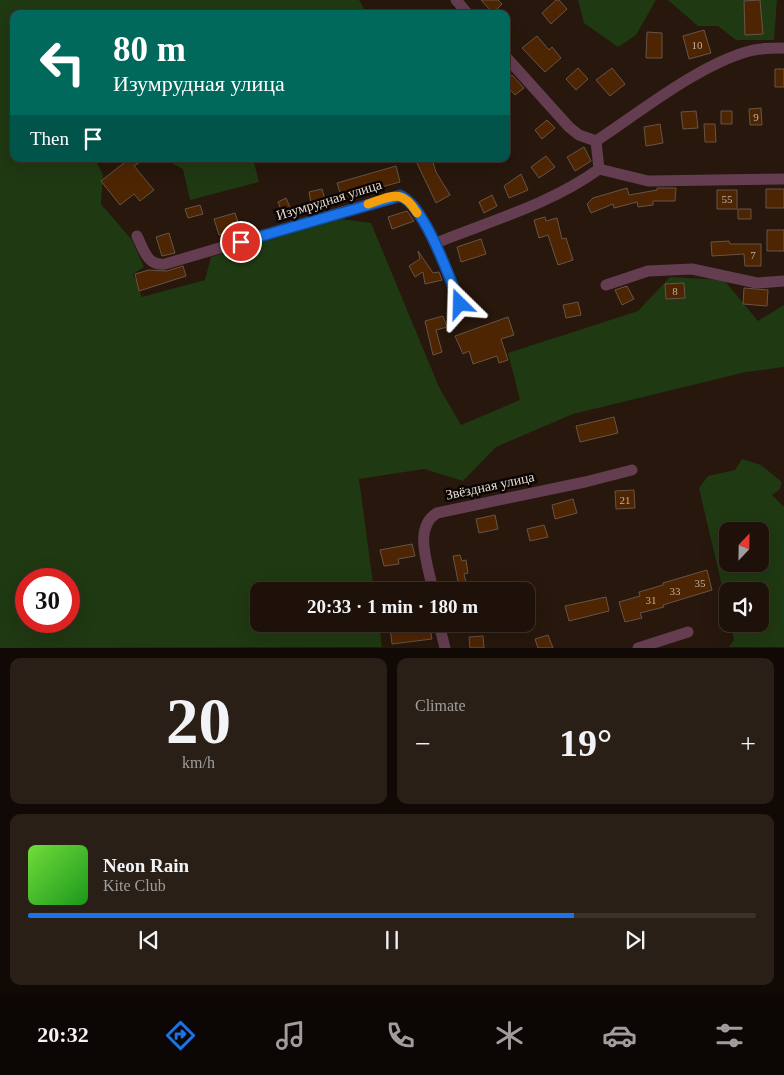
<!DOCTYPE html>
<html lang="en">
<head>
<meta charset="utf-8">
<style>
  :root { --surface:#1d1109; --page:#2a1f17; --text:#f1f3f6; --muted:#a09d9c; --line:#3b312a; --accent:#1a73e8 }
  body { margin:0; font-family:"Times New Roman",serif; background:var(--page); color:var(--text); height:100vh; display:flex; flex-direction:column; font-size:19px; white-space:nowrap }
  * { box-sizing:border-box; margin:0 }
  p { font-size:16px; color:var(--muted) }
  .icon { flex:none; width:28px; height:28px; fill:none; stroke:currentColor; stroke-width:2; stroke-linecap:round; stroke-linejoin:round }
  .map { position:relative; height:648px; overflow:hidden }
  .sheet { display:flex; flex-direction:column; gap:10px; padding:10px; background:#100905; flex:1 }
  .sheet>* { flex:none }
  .guide { position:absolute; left:10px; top:10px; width:500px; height:152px; border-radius:10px; box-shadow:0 5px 20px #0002,0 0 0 1px var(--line); background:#00695c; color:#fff; overflow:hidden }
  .needle { width:32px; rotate:22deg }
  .controls { position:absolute; left:719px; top:522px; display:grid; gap:10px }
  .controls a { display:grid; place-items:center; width:50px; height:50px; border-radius:10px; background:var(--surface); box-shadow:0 5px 20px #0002,0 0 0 1px var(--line); font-size:25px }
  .speed { position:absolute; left:15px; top:568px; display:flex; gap:10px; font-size:25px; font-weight:700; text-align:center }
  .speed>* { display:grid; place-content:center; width:65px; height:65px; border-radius:50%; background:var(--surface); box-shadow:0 5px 20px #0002,0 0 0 1px var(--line); line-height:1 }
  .speed .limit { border:8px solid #d22; background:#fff; color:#111 }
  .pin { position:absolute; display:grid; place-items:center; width:42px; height:42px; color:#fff; margin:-21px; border:2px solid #fff; border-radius:50%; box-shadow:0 1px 5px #0007 }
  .me { position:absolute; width:55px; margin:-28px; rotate:338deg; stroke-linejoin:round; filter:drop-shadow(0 0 4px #0008) }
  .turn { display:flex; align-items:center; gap:18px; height:105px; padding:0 20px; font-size:22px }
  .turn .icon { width:65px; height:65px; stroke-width:2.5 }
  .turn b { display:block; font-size:35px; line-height:42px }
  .then { display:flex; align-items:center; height:48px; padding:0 20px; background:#0003; gap:10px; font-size:19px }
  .big { font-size:38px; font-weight:800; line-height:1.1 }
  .sheet .tile { flex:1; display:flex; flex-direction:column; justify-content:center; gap:8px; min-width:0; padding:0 18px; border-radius:10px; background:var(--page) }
  .sheet .dial { align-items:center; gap:0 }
  .dial b { font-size:65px; line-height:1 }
  .song { display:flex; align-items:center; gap:15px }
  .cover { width:60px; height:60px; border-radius:8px; background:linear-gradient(135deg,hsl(100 70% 55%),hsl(120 70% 35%)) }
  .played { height:5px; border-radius:2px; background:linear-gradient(90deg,var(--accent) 75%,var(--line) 75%) }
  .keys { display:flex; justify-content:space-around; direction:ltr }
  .heat { display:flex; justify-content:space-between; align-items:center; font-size:28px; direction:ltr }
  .sheet .tiles { flex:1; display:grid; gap:10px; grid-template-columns:1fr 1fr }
  .tile:last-child { grid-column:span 2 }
  .trip { position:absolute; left:250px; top:582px; width:285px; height:50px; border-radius:10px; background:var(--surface); box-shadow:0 5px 20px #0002,0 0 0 1px var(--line); font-weight:800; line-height:50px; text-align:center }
  .tab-bar { display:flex; height:80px; justify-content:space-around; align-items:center; background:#0c0704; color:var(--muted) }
  .tab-bar .icon { width:35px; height:35px }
  .tab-bar .current { color:var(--accent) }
  .tab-bar b { font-size:22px; color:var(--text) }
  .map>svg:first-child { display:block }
  .green { fill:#1f3912; fill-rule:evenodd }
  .building { fill:#4d2503; stroke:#685447 }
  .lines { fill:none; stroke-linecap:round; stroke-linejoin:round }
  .minor { stroke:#643d50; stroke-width:11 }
  .route-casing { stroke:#114b97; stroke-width:12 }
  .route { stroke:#1a73e8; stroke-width:9 }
  .slow { stroke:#f59e0b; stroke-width:9 }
  .labels { text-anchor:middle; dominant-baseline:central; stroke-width:5; stroke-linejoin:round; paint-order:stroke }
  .number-label { font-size:11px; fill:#c0aea0 }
  .street-label { font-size:14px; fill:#e7dbd4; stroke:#0a0502 }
</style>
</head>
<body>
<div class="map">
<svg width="784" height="648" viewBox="0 0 784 648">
  <rect width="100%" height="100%" fill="#27170c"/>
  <path class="green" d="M 0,0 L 359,0 L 367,14 L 14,14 L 14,159 L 95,159 L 103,175 L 101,204 L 132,240 L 144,267 L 133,274 L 142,297 L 205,280 L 211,257 L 341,219 L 371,223 L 439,387 L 461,425 L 520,400 L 508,353 L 638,311 L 670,277 L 724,280 L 758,321 L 784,305 L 784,367 L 746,372 L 573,414 L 496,447 L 463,481 L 424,469 L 359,479 L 374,591 L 259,591 L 259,624 L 379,624 L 382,647 L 0,648 ZM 26,579 L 69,579 L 69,621 L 26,621 Z
    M 578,0 L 656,0 L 636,35 L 618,47 L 584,23 Z
    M 668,0 L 777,0 L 774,40 L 736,40 L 718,26 L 698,26 Z
    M 164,159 L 253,159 L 259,182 L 190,200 L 183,169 Z
    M 742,459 L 761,465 L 782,482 L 780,489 L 772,495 L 784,507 L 784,647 L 729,647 L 734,640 L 731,624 L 760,624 L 760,591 L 728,591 L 727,608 L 699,488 L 708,476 L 735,470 ZM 760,531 L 760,564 L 728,564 L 728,531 Z"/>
  <path class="building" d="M 481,0 L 498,0 L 502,4 L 493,13 Z
    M 556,0 L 559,0 L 567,9 L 551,24 L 542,13 Z
    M 760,0 L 763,34 L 745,35 L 744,1 Z
    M 704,30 L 711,53 L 689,59 L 683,36 Z
    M 647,32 L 662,33 L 662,58 L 646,58 Z
    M 537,36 L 549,50 L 552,47 L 561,58 L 545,72 L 522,48 Z
    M 578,68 L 588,79 L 576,90 L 566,79 Z
    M 612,68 L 625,84 L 610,96 L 596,80 Z
    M 775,69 L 784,69 L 784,87 L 775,87 Z
    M 512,75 L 524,88 L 515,95 L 506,85 L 506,79 Z
    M 761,108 L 762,125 L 750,125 L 749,109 Z
    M 696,111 L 698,128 L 683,129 L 681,112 Z
    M 721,111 L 732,111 L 732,124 L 721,124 Z
    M 547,120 L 555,128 L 542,139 L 535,130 Z
    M 660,124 L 663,143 L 646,146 L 644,127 Z
    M 704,124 L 715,124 L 716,142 L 705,142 Z
    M 584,147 L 591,161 L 575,171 L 567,157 Z
    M 546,156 L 555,167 L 539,178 L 531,167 Z
    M 129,159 L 144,159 L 134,166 L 154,190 L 140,201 L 134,194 L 120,205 L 101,181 Z
    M 415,159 L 432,159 L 436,172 L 450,195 L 436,203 Z
    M 396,166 L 400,182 L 355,194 L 356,197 L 343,202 L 337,183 Z
    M 521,174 L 528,190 L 509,198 L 504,186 Z
    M 627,188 L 629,195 L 657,190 L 657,188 L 676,188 L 675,201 L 653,201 L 653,205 L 638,207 L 637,202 L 614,208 L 613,204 L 591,213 L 587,204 L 593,198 Z
    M 322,189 L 325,200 L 311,203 L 309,192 Z
    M 766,189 L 784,189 L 784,208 L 766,208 Z
    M 717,190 L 737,190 L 737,209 L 717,209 Z
    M 492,195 L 497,206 L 484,213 L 479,202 Z
    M 286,198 L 293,214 L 284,217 L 278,202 Z
    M 200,205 L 203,214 L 188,218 L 185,209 Z
    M 738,209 L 751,209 L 751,219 L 738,219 Z
    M 407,211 L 414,221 L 392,229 L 388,217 Z
    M 235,213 L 240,228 L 219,235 L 214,219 Z
    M 545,217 L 546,221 L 557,218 L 562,239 L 566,238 L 573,260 L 558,265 L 548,235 L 539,238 L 534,220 Z
    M 767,230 L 784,230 L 784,251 L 767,251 Z
    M 169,233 L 175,253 L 162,256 L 156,237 Z
    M 481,239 L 486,254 L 461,262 L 457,247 Z
    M 729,241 L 730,244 L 761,244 L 761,266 L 745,266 L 744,254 L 712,256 L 711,242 Z
    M 418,251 L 433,273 L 439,272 L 442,280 L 425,284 L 423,272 L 415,277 L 409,266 L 420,259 Z
    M 183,266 L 186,276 L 139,291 L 135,274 L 149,270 L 167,271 Z
    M 684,283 L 685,298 L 666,299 L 665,284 Z
    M 627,286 L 634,299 L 622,305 L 615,290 Z
    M 744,288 L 768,290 L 767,306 L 743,304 Z
    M 578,302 L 581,315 L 566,318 L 563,305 Z
    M 443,316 L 447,327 L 436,330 L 442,352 L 433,355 L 425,321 Z
    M 508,317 L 514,335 L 501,339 L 508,360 L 499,363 L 497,356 L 473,364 L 469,351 L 463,354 L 455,336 Z
    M 614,417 L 618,433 L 580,442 L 576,426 Z
    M 634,490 L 635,508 L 616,509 L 615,491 Z
    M 573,499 L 577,513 L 555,519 L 552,505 Z
    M 495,515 L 498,529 L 479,533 L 476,519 Z
    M 544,525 L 548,537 L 530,541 L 527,529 Z
    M 412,544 L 415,556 L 398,559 L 399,564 L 384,566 L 380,550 Z
    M 460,555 L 462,561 L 466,560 L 468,573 L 464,574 L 468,591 L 460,591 L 453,556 Z
    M 707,570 L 712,590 L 663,605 L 664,607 L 640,613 L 642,618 L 625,622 L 619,602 L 640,596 L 639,592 L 663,585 L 663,583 Z
    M 606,597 L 609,611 L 569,621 L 565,606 Z
    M 419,624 L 429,624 L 432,639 L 392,644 L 390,627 Z
    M 548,635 L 553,648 L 538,648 L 535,639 Z
    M 483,636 L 484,648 L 470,648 L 469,637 Z"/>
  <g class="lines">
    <path class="minor" d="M 456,0 L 468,14
      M 506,57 L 569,127 L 579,135 L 596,141 L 599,169
      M 596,141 C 640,112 696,67 746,52 C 758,48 771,48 784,48
      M 137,236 C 144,250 147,266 165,264 L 400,195 C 424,205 450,279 460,304
      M 436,243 C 490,221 551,204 599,169 L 648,181 L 784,179
      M 606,285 L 648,271 L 692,269 L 757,283 L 784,281
      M 433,591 C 429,567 412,528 437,513 L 585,482 L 632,470
      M 439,624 L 445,648
      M 638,648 L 688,632"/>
  </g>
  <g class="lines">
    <g class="route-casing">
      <path id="route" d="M 241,242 L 400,196 C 424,204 450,279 460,304"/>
    </g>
    <use href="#route" class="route"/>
    <path class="slow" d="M 368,204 C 392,196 402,188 417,213"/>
  </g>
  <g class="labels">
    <g class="number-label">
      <text x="697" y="45">10</text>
      <text x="756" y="117">9</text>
      <text x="727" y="199">55</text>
      <text x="753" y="255">7</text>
      <text x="675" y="291">8</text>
      <text x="625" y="500">21</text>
      <text x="700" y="583">35</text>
      <text x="675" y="591">33</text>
      <text x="651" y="600">31</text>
    </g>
    <g class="street-label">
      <text transform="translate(329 200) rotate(-17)">Изумрудная улица</text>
      <text transform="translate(490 486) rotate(-12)">Звёздная улица</text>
    </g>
  </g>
</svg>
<div class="controls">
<a><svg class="needle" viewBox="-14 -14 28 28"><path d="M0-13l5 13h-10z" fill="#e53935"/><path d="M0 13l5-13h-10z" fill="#a09d9c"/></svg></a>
<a><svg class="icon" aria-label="sound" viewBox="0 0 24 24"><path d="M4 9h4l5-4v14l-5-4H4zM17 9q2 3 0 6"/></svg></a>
</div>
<div class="speed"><div class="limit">30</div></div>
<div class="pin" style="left:241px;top:242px;background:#d93025"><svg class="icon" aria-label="arrive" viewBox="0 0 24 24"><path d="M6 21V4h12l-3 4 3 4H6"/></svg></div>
<svg class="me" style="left:460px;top:304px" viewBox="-20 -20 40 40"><path d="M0-17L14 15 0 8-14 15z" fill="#1a73e8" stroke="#fff" stroke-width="4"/></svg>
<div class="trip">20:33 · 1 min · 180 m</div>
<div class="guide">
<div class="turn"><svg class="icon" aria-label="left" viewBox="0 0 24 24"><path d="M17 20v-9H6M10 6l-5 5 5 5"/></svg><div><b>80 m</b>Изумрудная улица</div></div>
<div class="then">Then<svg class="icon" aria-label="arrive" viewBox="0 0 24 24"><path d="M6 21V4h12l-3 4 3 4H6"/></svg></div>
</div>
</div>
<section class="sheet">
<div class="tiles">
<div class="tile dial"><b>20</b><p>km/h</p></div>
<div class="tile"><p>Climate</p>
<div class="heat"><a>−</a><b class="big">19°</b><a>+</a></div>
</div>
<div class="tile">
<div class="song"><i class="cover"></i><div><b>Neon Rain</b><p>Kite Club</p></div></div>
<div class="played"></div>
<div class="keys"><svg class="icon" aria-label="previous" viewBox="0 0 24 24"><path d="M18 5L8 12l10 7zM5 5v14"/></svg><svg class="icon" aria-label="pause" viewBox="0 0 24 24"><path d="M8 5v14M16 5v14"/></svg><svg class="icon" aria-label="next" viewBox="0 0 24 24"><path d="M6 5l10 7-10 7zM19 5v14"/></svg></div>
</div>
</div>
</section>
<nav class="tab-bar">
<b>20:32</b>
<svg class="icon current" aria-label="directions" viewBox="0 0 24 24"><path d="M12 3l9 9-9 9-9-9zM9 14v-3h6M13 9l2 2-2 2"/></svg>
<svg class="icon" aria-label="music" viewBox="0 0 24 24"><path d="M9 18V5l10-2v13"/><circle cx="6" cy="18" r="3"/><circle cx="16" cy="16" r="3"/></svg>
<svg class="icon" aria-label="phone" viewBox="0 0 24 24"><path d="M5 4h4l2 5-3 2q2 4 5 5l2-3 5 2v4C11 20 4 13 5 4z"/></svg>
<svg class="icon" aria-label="climate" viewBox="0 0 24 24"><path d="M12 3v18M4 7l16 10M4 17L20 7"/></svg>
<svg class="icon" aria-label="car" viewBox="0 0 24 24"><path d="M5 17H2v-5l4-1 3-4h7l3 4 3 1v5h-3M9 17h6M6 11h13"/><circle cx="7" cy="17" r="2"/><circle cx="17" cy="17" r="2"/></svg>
<svg class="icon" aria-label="filters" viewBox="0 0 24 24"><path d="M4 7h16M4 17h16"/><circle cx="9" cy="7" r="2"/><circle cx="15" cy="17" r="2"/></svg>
</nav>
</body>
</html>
